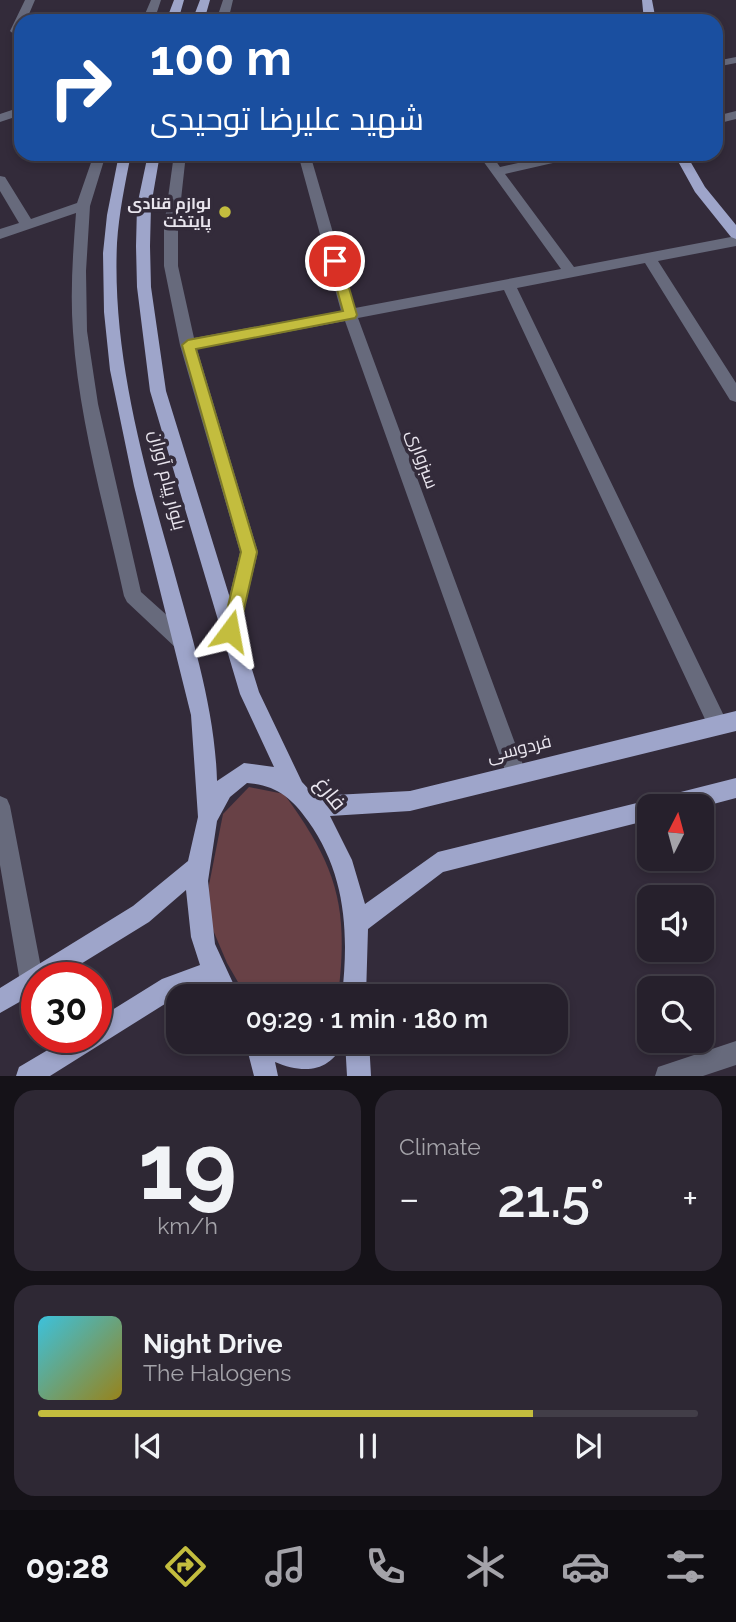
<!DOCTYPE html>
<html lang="en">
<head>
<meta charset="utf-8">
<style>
  :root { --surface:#26202c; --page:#2e2834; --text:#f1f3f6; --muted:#a4a3a9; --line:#423e48; --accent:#c3bd3e }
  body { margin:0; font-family:Raleway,Cairo,sans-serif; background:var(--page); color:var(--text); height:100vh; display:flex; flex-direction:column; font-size:26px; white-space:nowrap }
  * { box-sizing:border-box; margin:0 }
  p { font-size:23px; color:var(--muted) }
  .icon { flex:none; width:38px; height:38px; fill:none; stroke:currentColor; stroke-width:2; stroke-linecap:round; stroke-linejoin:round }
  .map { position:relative; height:1076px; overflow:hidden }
  .panel { display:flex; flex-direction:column; gap:14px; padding:14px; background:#151218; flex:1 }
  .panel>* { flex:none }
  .guide { position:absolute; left:14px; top:14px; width:709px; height:147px; border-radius:21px; box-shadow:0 4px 10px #0003,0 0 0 2px var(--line); background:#1a4fa0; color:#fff; overflow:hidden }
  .needle { width:46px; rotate:6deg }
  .buttons { position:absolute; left:637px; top:794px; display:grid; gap:14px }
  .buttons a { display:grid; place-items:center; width:77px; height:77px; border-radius:14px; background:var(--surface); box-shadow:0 4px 10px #0003,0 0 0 2px var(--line); font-size:35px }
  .speed { position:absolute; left:21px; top:962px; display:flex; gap:14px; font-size:35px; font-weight:700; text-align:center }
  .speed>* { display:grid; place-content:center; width:91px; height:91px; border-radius:50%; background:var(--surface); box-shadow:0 4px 10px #0003,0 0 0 2px var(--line); line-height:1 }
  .speed .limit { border:10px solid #d22; background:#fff; color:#111 }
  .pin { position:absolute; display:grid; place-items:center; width:60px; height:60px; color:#fff; margin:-30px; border:4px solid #fff; border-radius:50%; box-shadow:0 2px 7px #0007 }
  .me { position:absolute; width:77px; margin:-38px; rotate:13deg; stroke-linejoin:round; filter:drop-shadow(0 0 5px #0008) }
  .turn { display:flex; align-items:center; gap:24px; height:147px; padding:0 21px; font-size:32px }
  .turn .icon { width:91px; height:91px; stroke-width:2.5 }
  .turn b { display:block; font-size:49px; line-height:60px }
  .big { font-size:52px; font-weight:600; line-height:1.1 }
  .panel .widget { flex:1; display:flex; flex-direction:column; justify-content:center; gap:10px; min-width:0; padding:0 24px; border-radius:21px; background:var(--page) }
  .panel .dial { align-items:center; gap:0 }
  .dial b { font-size:91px; line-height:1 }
  .song { display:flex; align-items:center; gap:21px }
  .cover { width:84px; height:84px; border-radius:10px; background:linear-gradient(135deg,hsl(190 70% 55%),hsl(50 70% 35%)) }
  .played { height:7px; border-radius:4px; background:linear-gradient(90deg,var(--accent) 75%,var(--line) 75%) }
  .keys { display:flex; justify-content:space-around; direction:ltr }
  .heat { display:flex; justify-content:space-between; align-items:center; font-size:38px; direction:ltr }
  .panel .tiles { flex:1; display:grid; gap:14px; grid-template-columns:1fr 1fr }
  .widget:last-child { grid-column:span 2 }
  .trip { position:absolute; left:166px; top:984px; width:402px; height:70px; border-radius:21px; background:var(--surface); box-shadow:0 4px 10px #0003,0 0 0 2px var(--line); font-weight:600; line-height:70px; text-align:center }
  .dock { display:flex; height:112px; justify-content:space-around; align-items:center; background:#0f0d12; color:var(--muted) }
  .dock .icon { width:49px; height:49px }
  .dock .active { color:var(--accent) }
  .dock b { font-size:32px; color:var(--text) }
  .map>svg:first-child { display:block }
  .green { fill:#684146 }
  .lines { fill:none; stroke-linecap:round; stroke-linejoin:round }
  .path { stroke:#8f8995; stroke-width:3.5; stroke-dasharray:2.5 2.5; stroke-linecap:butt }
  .minor { fill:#676a7c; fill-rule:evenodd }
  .major { fill:#9ea5ca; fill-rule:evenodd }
  .route { fill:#c3bd3e; stroke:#7f7b28; stroke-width:2 }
  .poi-dot { fill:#c3bd3e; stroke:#332b3a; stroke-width:2.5 }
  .labels { text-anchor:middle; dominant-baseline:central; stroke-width:7; stroke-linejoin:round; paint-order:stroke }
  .far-poi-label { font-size:16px; font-weight:bold; fill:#e9e5ee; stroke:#332b3a; text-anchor:end }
  .street-label { font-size:18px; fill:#e9e5ee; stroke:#332b3a }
  .near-street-label { font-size:21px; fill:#e9e5ee; stroke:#332b3a }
</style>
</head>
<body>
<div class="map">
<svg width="736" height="1076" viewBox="0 0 736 1076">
  <rect width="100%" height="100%" fill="#332b3a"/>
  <path class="green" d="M 249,787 L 284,794 C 337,866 349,907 338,996 L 246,996 L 227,963 L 210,923 L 209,885 L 223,814 Z"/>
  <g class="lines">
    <path class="path" d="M 497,21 L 533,18 L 585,21"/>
    <path class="minor" d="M 25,0 L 35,0 L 26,21 L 21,21 L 21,40 L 10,31 Z
      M 151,0 L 161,0 L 154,21 L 142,21 Z
      M 223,0 L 233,0 L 228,21 L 216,21 Z
      M 736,57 L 736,63 L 716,67 L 716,61 Z
      M 21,107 L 21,115 L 0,122 L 0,114 Z
      M 736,111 L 736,119 L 716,124 L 716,116 Z
      M 94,154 L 106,154 L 90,206 L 86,271 L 87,331 L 98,404 L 141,592 L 190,636 L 192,642 L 190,648 L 183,651 L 176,648 L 127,602 L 124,596 C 105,509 79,421 73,332 C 70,292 73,252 76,213 L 0,239 L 0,229 L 19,223 L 0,191 L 0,176 L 5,177 L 31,219 L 77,203 Z
      M 174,154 L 186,154 L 178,227 L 178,266 L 194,338 L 341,311 L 298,154 L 310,154 L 355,308 L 561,269 L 478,154 L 491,154 L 500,167 L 558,154 L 581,154 L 579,157 L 505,174 L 574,267 L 736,236 L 736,246 L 658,261 L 736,383 L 736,402 L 730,400 L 645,263 L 517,288 L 725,718 L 728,725 L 725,732 L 718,735 L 711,732 L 504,290 L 358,318 L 526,773 L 523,780 L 516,783 L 509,780 L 506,773 L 345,321 L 197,349 L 258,552 L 239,631 L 237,637 L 230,640 L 223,637 L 221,631 L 240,552 L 180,345 L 164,266 L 164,227 Z
      M 0,796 L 7,799 L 10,806 L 43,978 L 37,978 L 37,992 L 32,994 L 24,990 L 20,982 L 0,865 Z
      M 736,1041 L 736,1065 L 703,1076 L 655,1076 L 658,1067 Z"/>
    <path class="major" d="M 174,0 L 184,0 L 178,21 L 166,21 Z
      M 200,0 L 210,0 L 204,21 L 192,21 Z
      M 642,0 L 652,0 L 656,21 L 644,21 Z
      M 119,154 L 131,154 C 125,184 119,213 117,243 C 112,353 143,463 173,568 C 192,638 215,708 217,781 L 244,763 L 274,767 L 240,694 L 150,391 L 137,287 L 136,246 L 137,206 L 148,154 L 160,154 L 151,206 L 150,246 L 151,287 L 166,391 L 259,692 L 302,782 L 315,796 L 410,791 L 736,711 L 736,731 L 410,811 L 330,816 L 352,860 L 365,904 L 438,852 L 649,800 L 653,801 L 661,797 L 736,778 L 736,798 L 702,807 L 649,807 L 649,820 L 443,872 L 368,929 L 366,996 L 342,996 C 349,933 346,874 308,821 C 292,798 276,785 247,783 L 230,797 L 217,821 L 208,881 L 215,944 L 239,996 L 215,996 L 210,985 L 176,997 L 50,1076 L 16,1076 L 19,1067 L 68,1038 L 96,1038 L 96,1020 L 162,979 L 200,965 L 191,937 L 186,890 L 149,922 L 58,978 L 37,978 L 37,992 L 0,1013 L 0,988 L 133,906 L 188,861 L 198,817 L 191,715 L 134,486 L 110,370 L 104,312 L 103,253 L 107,215 Z
      M 674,154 L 686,154 L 705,187 L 736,225 L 736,239 L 731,237 L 695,192 Z
      M 245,1041 L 284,1041 L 311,1045 L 315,1041 L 344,1041 C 331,1073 303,1074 275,1062 L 278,1076 L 254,1076 Z
      M 345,1041 L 369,1041 L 371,1076 L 347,1076 Z"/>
  </g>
  <path class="route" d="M 335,257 L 341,261 L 357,315 L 355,318 L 196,349 L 257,552 L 239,631 L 230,638 L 222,631 L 241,552 L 182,345 L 188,340 L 343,311 L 329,261 Z"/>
  <circle class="poi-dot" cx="225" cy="212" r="7"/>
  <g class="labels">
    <g class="far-poi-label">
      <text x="211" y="203">لوازم قنادی<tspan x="211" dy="18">پایتخت</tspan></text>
    </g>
    <g class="street-label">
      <text transform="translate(423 459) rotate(70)">سبزواری</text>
      <text transform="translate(168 480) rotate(76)">بلوار پیام آوران</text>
      <text transform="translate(519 748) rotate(-14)">فردوسی</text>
    </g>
    <g class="near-street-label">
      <text transform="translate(331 793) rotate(52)">فارغ</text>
    </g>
  </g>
</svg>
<div class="buttons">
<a><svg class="needle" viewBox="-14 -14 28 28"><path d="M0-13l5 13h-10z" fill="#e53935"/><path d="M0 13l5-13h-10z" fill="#a4a3a9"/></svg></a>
<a><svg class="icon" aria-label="sound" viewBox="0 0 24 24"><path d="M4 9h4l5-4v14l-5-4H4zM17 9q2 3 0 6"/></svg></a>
<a><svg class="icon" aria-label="search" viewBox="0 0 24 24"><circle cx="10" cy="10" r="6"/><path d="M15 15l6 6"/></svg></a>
</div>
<div class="speed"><div class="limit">30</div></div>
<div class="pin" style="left:335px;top:261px;background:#d93025"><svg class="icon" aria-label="arrive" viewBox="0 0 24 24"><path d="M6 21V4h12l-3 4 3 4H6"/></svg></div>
<svg class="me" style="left:230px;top:631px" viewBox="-20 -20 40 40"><path d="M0-17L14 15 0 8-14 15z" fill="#c3bd3e" stroke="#fff" stroke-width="4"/></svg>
<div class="trip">09:29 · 1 min · 180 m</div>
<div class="guide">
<div class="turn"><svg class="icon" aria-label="right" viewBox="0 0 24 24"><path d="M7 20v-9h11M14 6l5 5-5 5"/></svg><div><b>100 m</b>شهید علیرضا توحیدی</div></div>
</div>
</div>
<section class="panel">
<div class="tiles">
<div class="widget dial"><b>19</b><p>km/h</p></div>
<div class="widget"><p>Climate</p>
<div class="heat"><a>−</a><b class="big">21.5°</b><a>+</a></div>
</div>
<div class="widget">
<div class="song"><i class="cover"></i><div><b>Night Drive</b><p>The Halogens</p></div></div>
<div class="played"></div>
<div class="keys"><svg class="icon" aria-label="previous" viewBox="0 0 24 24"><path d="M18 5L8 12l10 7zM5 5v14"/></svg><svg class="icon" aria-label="pause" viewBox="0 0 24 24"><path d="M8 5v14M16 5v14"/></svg><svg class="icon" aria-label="next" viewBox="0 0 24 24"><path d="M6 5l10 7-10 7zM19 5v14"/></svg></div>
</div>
</div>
</section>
<nav class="dock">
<b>09:28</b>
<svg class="icon active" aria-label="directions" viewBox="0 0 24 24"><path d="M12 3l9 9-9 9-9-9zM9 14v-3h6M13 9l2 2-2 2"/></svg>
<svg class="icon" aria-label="music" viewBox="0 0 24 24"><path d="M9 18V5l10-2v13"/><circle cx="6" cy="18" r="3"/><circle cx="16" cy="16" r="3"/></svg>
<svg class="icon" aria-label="phone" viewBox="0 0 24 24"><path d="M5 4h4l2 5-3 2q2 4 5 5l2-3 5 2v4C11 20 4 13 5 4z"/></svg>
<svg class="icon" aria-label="climate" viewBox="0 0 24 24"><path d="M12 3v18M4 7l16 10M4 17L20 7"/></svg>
<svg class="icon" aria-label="car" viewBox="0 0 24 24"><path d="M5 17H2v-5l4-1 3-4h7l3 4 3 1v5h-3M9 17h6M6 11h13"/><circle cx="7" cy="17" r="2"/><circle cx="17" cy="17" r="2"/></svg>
<svg class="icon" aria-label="filters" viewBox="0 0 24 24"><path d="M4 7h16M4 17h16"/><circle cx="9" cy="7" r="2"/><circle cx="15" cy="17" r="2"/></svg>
</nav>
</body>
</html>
